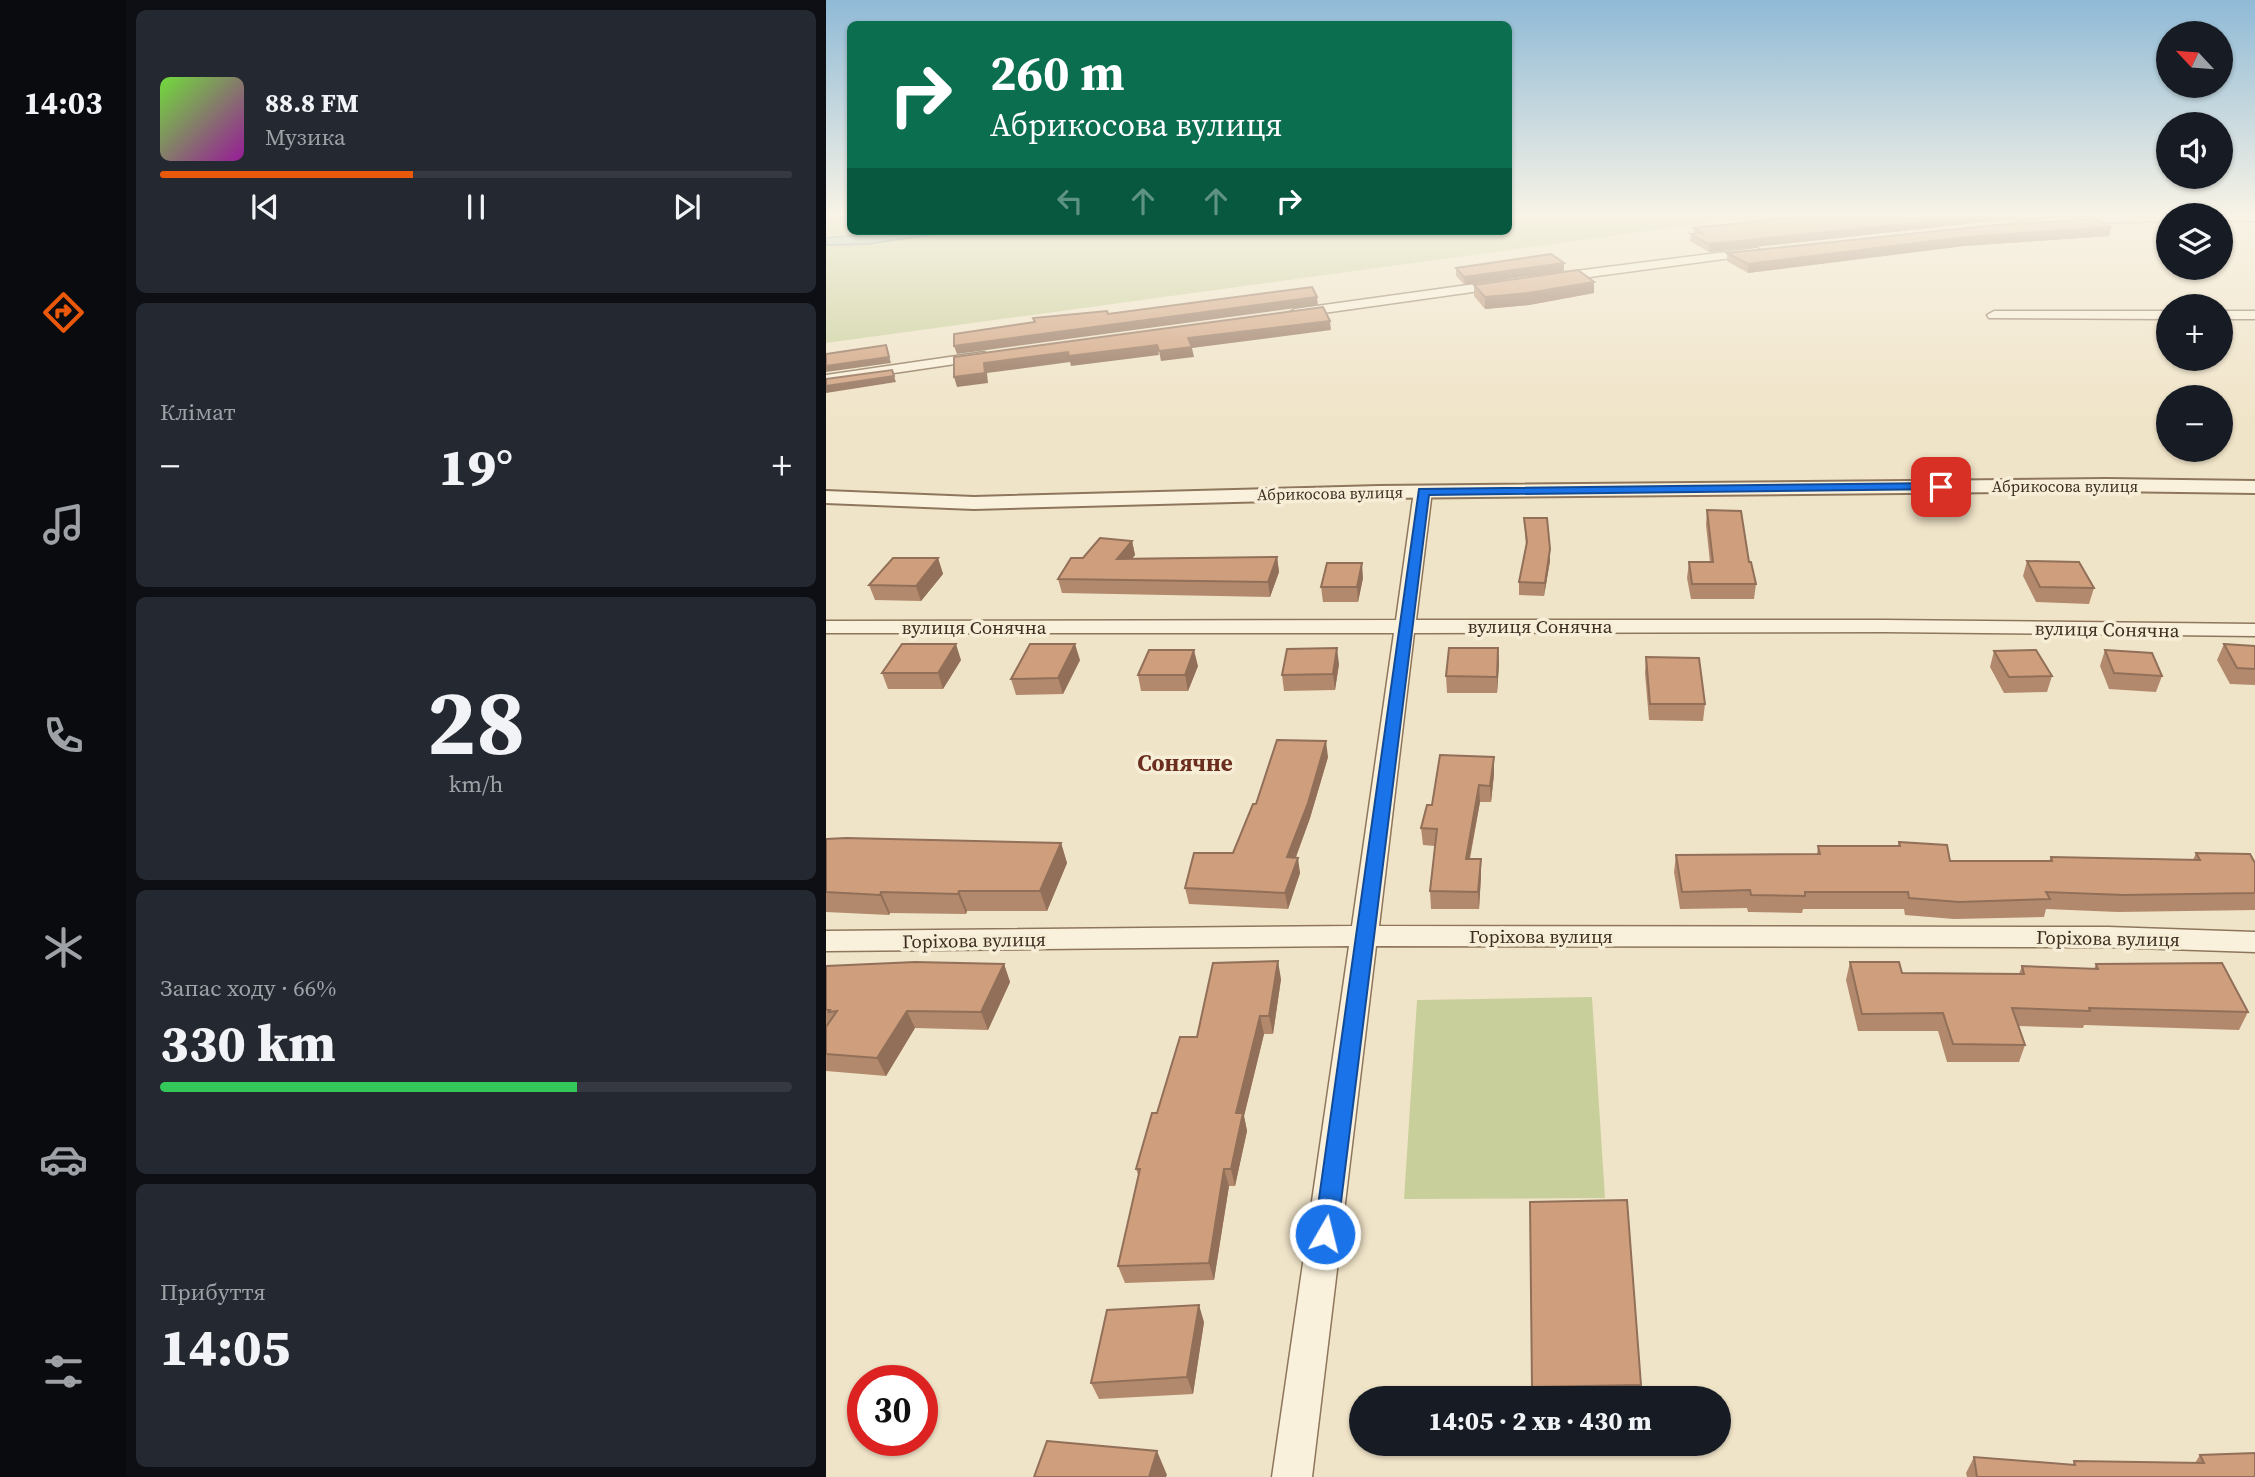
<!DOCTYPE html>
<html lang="uk">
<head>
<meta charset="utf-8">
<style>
  :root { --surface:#171b24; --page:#242831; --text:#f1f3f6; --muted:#9ea1a6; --line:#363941; --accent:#ea580c }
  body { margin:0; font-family:"Source Serif 4",serif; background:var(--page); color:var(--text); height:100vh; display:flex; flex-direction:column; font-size:26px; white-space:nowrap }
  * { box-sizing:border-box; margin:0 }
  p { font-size:23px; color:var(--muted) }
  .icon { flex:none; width:38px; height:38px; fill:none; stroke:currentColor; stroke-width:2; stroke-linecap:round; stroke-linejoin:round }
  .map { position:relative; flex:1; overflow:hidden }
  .drawer { display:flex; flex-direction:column; gap:10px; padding:10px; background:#0d0f14; width:700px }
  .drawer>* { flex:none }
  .top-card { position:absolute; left:21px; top:21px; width:665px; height:214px; border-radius:10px; box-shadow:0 2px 5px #0004; background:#0b6e4f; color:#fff; overflow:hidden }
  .needle { width:46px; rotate:296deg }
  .fabs { position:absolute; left:1330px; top:21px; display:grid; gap:14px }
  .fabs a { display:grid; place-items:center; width:77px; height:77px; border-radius:50%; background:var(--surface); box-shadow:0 2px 5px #0004; font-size:35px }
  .speed { position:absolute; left:21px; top:1365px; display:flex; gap:14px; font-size:35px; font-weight:700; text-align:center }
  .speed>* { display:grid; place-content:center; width:91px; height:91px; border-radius:50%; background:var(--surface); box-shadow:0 2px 5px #0004; line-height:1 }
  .speed .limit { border:10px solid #d22; background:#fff; color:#111 }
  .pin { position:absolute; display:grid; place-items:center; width:60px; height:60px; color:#fff; margin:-30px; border-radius:14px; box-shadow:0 4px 10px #0006 }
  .me { position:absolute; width:77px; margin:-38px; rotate:8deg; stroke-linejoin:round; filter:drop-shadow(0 0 5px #0008) }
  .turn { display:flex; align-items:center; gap:24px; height:147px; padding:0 28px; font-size:32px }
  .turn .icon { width:91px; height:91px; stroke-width:2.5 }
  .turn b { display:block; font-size:49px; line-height:60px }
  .lanes { display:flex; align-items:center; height:66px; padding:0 28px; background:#0003; justify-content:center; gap:35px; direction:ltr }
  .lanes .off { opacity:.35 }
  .big { font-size:52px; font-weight:800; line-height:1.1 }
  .drawer .card { flex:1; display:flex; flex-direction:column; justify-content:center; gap:10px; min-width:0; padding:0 24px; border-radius:10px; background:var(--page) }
  .drawer .dial { align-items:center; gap:0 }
  .dial b { font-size:91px; line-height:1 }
  .song { display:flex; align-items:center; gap:21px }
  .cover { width:84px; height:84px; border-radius:10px; background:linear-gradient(135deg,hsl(100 70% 55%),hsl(300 70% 35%)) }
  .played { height:7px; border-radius:4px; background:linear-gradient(90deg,var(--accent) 40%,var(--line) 40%) }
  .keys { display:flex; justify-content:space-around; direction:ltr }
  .heat { display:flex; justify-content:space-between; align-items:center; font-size:38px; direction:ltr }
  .charge { height:10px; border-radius:5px; background:linear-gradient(90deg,#34c759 66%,var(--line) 0) }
  .trip { position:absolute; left:523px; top:1386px; width:382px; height:70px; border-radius:35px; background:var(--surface); box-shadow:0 2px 5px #0004; font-weight:800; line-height:70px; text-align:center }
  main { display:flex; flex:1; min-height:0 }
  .tab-bar { display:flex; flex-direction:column; width:126px; justify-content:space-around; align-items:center; background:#090b0e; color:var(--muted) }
  .tab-bar .icon { width:49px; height:49px }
  .tab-bar .on { color:var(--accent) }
  .tab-bar b { font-size:32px; color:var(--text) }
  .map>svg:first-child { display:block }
  .green { fill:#c9cf9b }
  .water { fill:#a9c4bc; stroke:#6f938a; stroke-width:2 }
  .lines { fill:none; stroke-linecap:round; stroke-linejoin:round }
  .minor-casing { stroke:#8d765c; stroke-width:3 }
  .tertiary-casing { stroke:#8d765c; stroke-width:4 }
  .minor { fill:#faf1dc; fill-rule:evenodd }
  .tertiary { fill:#faf1dc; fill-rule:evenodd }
  .wall { fill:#b2896c }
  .shaded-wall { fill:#916f58 }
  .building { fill:#cf9f7d; stroke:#916f58; stroke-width:2 }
  .route { fill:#1a73e8; stroke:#114b97; stroke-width:2 }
  .labels { text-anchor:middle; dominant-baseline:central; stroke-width:7; stroke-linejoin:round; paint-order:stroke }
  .far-street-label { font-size:16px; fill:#3d2e20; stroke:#f7eed8 }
  .street-label { font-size:19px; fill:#3d2e20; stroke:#f7eed8 }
  .quarter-label { font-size:23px; font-weight:bold; fill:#6b2e1e; stroke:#f7eed8 }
</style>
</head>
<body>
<main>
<nav class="tab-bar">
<b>14:03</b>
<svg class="icon on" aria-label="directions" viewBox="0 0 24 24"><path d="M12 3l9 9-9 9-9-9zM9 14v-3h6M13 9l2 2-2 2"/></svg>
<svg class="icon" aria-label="music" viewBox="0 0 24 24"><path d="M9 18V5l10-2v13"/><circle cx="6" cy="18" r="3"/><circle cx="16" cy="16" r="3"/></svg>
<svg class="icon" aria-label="phone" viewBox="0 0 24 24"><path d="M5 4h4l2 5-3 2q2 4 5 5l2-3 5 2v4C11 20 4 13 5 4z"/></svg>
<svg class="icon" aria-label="climate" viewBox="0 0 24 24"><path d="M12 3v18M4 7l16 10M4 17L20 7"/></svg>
<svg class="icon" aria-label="car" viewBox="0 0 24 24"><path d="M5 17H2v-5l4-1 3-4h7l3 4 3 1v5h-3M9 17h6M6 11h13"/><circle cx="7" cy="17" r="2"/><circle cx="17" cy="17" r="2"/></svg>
<svg class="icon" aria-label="filters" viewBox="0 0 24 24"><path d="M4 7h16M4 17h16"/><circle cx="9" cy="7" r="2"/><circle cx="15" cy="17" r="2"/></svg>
</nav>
<section class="drawer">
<div class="card">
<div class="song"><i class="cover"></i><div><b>88.8 FM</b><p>Музика</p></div></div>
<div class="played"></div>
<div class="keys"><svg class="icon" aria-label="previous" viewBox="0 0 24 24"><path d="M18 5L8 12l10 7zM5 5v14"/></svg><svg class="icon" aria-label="pause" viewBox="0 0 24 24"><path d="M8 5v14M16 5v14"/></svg><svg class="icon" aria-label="next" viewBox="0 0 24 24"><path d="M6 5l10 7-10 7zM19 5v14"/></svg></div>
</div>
<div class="card"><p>Клімат</p>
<div class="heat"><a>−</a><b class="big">19°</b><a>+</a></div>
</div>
<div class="card dial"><b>28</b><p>km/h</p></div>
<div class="card"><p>Запас ходу · 66%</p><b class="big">330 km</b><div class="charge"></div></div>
<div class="card"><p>Прибуття</p><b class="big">14:05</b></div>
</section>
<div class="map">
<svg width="1429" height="1477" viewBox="0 0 1429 1477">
  <rect width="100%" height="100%" fill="#f0e4c8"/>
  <path class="green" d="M 0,214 L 24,214 L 24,231 L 78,231 L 0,238 Z
    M 683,214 L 948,214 L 0,343 L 0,245 L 42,244 L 127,231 L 682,231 Z
    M 766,997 L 779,1198 L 578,1199 L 591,1000 Z"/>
  <path class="water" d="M 78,231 L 127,231 L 42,244 L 0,245 L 0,238 Z"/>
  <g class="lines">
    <g class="minor-casing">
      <path id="minor" d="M 1342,215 L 1344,215 L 1342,221 L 1230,224 L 1185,229 L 1179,226 L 1185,223 L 1230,218 Z
        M 1391,215 L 1429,215 L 1429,221 L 1395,220 L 1395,215 Z
        M 931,248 L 937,252 L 935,254 L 726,282 L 720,278 L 726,274 Z
        M 678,280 L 684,284 L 682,287 L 469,317 L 462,313 L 469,309 Z
        M 1168,311 L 1342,311 L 1342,319 L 1163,318 L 1161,315 Z
        M 1395,311 L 1429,311 L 1429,319 L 1395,319 Z
        M 158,352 L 165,356 L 163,359 L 0,383 L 0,375 Z
        M 597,486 L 606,491 L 590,620 L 1058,620 L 1429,624 L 1429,636 L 1058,632 L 588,633 L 553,926 L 1282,927 L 1429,932 L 1429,952 L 1282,947 L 550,946 L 486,1477 L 446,1477 L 523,946 L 0,951 L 0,931 L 526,926 L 568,633 L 0,633 L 0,621 L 570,620 L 588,491 Z"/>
    </g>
    <g class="tertiary-casing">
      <path id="tertiary" d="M 1281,479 L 1429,481 L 1429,493 L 1281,491 L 553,498 L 148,509 L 0,503 L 0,491 L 148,497 L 553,486 Z"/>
    </g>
    <use href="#minor" class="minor"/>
    <use href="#tertiary" class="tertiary"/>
  </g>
  <path class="wall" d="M 1079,214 L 1250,214 L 1250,217 L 1167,221 L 883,252 L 864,241 L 865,234 L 868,234 L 868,228 Z
    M 1285,227 L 1283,236 L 1138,246 L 922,273 L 901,261 L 901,253 Z
    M 630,268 L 738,271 L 639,285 L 630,276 Z
    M 648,285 L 768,293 L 703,305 L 659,309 L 648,296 Z
    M 881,510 L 923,562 L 930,584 L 928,599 L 865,599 L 861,578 L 863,562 L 884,562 L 880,525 Z
    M 698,518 L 724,561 L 718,596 L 693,595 L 693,582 L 700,546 Z
    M 306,541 L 309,555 L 306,558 L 451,557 L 453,572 L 444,597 L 236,593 L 232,579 L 257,558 Z
    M 112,558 L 117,574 L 95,601 L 49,600 L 43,585 Z
    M 1201,561 L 1268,588 L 1263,604 L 1210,602 L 1197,576 Z
    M 537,578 L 532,602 L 497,602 L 495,587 Z
    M 1398,644 L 1429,646 L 1429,685 L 1404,684 L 1391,660 Z
    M 672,648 L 673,664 L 671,693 L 621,693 L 620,676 Z
    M 1279,650 L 1336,676 L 1330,692 L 1283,689 L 1274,666 Z
    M 1168,651 L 1226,676 L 1221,692 L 1178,693 L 1164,667 Z
    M 820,657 L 879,704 L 877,721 L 823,720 L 819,673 Z
    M 135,660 L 117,689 L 62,689 L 56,673 Z
    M 254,660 L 237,694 L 190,695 L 185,679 Z
    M 513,664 L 509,690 L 458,691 L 456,675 Z
    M 372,666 L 362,691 L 315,691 L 312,675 Z
    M 502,757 L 484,818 L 470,857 L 474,873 L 462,909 L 363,904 L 359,888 L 407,853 L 430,804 Z
    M 668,774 L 665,802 L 654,802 L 644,859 L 655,859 L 655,876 L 653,909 L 605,909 L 604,891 L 609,846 L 597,845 L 595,828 L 606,805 Z
    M 0,839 L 235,843 L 241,863 L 221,911 L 141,911 L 140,914 L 64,913 L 63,915 L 0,912 Z
    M 1073,842 L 1124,861 L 1223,861 L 1225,857 L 1367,860 L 1370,853 L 1429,863 L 1429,910 L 1292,912 L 1220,909 L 1218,917 L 1128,919 L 1079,915 L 1078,909 L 977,909 L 976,913 L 922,912 L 921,908 L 854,909 L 848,872 L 850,855 L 991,854 L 992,846 L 1072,846 Z
    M 1024,962 L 1076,973 L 1193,974 L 1196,966 L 1268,969 L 1270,964 L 1422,1012 L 1413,1030 L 1258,1025 L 1257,1028 L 1193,1026 L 1199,1045 L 1193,1062 L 1121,1062 L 1112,1031 L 1032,1031 L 1020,980 Z
    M 178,964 L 184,982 L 162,1030 L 89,1028 L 60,1076 L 0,1071 L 0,966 Z
    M 455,979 L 447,1034 L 438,1034 L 418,1116 L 421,1131 L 409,1186 L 403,1186 L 388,1280 L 299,1283 L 292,1266 L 313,1177 L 310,1169 L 331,1113 L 371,1037 Z
    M 704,1202 L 815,1385 L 813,1398 L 706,1398 Z
    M 378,1322 L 367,1394 L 273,1399 L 265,1383 Z
    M 1374,1455 L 1429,1477 L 1141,1477 L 1140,1473 L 1148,1457 L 1247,1465 L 1248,1461 L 1369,1463 Z"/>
  <path class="shaded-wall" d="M 1168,215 L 1167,221 L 883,252 L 883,244 Z
    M 1285,227 L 1283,236 L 1138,246 L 922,273 L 922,264 L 1140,237 Z
    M 738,263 L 738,271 L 639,285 L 638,277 Z
    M 768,282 L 768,293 L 703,305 L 659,309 L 659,297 Z
    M 491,297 L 492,305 L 131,354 L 128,346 Z
    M 504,321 L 505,330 L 366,348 L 368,357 L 335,361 L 333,351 L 362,338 Z
    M 60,345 L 65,363 L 0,372 L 0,366 Z
    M 331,345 L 333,355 L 245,366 L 244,362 L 161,373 L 162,383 L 131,387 L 128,377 L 158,363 L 242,352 Z
    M 68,376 L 70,382 L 0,393 L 0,386 Z
    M 306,541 L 309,555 L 295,573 L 291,559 Z
    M 724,549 L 724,561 L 718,596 L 719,583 Z
    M 451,557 L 453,572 L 444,597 L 442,582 Z
    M 112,558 L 117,574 L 95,601 L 90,586 Z
    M 536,563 L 537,578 L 532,602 L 531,587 Z
    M 130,644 L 135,660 L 117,689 L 112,673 Z
    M 249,644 L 254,660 L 237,694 L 232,678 Z
    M 511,648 L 513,664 L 509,690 L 507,674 Z
    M 672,648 L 673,664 L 671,693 L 671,677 Z
    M 368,650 L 372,666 L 362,691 L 359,675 Z
    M 500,741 L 502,757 L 484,818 L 464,873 L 461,857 Z
    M 668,757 L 668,774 L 665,802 L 664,786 Z
    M 653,785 L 654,802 L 640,876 L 640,859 Z
    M 235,843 L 241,863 L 221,911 L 214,891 Z
    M 472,858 L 474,873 L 462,909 L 459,893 Z
    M 655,859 L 655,876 L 653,909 L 652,892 Z
    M 133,891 L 141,911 L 140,914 L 132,894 Z
    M 55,892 L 64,913 L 63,915 L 54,895 Z
    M 452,961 L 455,979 L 447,1034 L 443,1016 Z
    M 178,964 L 184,982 L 162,1030 L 155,1012 Z
    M 81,1011 L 89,1028 L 60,1076 L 51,1058 Z
    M 434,1016 L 438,1034 L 418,1116 L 421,1131 L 409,1186 L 405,1169 L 410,1113 Z
    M 398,1169 L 403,1186 L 388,1280 L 383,1263 Z
    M 373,1305 L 378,1322 L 367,1394 L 361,1377 Z
    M 331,1451 L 341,1475 L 340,1477 L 323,1477 Z"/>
  <path class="building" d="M 998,214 L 1043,214 L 1047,216 L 1079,214 L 1177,214 L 883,244 L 865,234 L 876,233 L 868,228 Z
    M 1271,219 L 1285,227 L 1140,237 L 922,264 L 901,253 L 1169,225 Z
    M 725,254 L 738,263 L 638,277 L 630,268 Z
    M 752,270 L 768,282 L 702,293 L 659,297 L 648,285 Z
    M 486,287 L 491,297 L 128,346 L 128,334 L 209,322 L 207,318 L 281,311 L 282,314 Z
    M 497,307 L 504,321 L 362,338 L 366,347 L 333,351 L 331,345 L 243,356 L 242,352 L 158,363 L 159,373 L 128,377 L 128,357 Z
    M 60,345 L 63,357 L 0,366 L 0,354 Z
    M 66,370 L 68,376 L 0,386 L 0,379 Z
    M 881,510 L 915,511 L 923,562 L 925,562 L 930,584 L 866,584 L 863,562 L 887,562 Z
    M 698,518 L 721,518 L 724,549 L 719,583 L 693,582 L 701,542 Z
    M 274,538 L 306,541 L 291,559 L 451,557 L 442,582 L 232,579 L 245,558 L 257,558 Z
    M 67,558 L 112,558 L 90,586 L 43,585 Z
    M 1201,561 L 1253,562 L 1268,588 L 1214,587 Z
    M 501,563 L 536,563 L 531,587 L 495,587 Z
    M 76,644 L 130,644 L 112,673 L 56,673 Z
    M 204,644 L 249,644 L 232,678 L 185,679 Z
    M 1398,644 L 1429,646 L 1429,669 L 1411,668 Z
    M 511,648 L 507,674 L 456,675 L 461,649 Z
    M 623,648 L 672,648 L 671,677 L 620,676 Z
    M 323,650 L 368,650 L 359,675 L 312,675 Z
    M 1210,650 L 1226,676 L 1183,677 L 1168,651 Z
    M 1279,650 L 1326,653 L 1336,676 L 1288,673 Z
    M 820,657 L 873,658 L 879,704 L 824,704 Z
    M 451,740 L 500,741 L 482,803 L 461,857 L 472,858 L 459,893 L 359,888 L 368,853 L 407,853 L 427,804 L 430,804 Z
    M 614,755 L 668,757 L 664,786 L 653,785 L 640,859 L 655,859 L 652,892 L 604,891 L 611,829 L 595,828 L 601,805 L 606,805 Z
    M 20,838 L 235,843 L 214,891 L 133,891 L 132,894 L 55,892 L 54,895 L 0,892 L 0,839 Z
    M 1073,842 L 1121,845 L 1124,861 L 1226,861 L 1225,857 L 1374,860 L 1370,853 L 1424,854 L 1429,863 L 1429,893 L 1298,895 L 1220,892 L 1224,899 L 1133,902 L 1083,898 L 1082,892 L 979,892 L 979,896 L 925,895 L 924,890 L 856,892 L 850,855 L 994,854 L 992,846 L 1074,846 Z
    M 452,961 L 443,1016 L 434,1016 L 410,1113 L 417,1113 L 405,1169 L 398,1169 L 383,1263 L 292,1266 L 314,1169 L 310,1169 L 326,1113 L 331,1113 L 354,1037 L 371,1037 L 387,963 Z
    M 89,962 L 178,964 L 155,1012 L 81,1011 L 51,1058 L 0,1054 L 0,1027 L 11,1011 L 3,1012 L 4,1010 L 0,1010 L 0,966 Z
    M 1024,962 L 1073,962 L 1076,973 L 1198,974 L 1196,966 L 1272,969 L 1270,964 L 1396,963 L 1422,1012 L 1263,1008 L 1264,1011 L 1186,1008 L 1199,1045 L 1127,1044 L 1117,1013 L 1036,1014 Z
    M 801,1200 L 815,1385 L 706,1387 L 704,1202 Z
    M 373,1305 L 361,1377 L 265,1383 L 281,1310 Z
    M 221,1441 L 331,1451 L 323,1477 L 208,1477 Z
    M 1429,1453 L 1429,1477 L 1151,1477 L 1148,1457 L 1249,1465 L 1248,1461 L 1378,1463 L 1374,1455 Z"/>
  <linearGradient id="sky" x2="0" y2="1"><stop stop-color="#8fbad6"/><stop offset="0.51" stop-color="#f8f3e6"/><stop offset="1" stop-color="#f8f3e6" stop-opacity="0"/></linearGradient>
  <rect width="1429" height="421" fill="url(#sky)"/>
  <path class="route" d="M 1115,483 L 1119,484 L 1119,489 L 603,495 L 511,1234 L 508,1241 L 499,1245 L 491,1241 L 488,1234 L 593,489 Z"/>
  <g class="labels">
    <g class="far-street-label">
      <text x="1239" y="486">Абрикосова вулиця</text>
      <text transform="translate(504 493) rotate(-1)">Абрикосова вулиця</text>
    </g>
    <g class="street-label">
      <text x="714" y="626">вулиця Сонячна</text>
      <text x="148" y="627">вулиця Сонячна</text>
      <text transform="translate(1281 629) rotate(1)">вулиця Сонячна</text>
      <text x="715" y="936">Горіхова вулиця</text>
      <text transform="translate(1282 938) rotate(1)">Горіхова вулиця</text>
      <text transform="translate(148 940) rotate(-1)">Горіхова вулиця</text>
    </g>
    <g class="quarter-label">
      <text x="359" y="763">Сонячне</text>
    </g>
  </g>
</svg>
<div class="fabs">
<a><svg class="needle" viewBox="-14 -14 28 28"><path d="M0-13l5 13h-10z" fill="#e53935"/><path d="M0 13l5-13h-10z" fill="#9ea1a6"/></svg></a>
<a><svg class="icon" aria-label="sound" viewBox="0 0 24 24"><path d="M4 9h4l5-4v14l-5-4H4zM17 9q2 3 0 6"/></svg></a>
<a><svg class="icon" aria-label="layers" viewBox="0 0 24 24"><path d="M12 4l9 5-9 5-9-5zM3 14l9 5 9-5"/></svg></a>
<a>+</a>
<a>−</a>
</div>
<div class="speed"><div class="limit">30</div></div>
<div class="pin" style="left:1115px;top:487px;background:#d93025"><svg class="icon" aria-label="arrive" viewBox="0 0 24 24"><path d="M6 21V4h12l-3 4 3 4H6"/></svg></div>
<svg class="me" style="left:499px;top:1234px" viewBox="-20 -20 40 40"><circle r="17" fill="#1a73e8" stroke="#fff" stroke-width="3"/><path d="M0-11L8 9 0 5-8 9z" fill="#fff"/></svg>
<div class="trip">14:05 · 2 хв · 430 m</div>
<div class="top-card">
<div class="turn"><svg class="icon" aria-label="right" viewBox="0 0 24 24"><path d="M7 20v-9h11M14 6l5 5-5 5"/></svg><div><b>260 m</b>Абрикосова вулиця</div></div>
<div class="lanes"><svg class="icon off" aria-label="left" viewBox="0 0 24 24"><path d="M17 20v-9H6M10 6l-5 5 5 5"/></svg><svg class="icon off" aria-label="ahead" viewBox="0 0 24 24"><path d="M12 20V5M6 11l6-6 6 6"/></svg><svg class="icon off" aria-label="ahead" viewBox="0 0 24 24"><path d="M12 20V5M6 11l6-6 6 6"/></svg><svg class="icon" aria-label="right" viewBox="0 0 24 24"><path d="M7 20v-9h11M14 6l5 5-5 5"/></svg></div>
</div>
</div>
</main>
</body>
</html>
